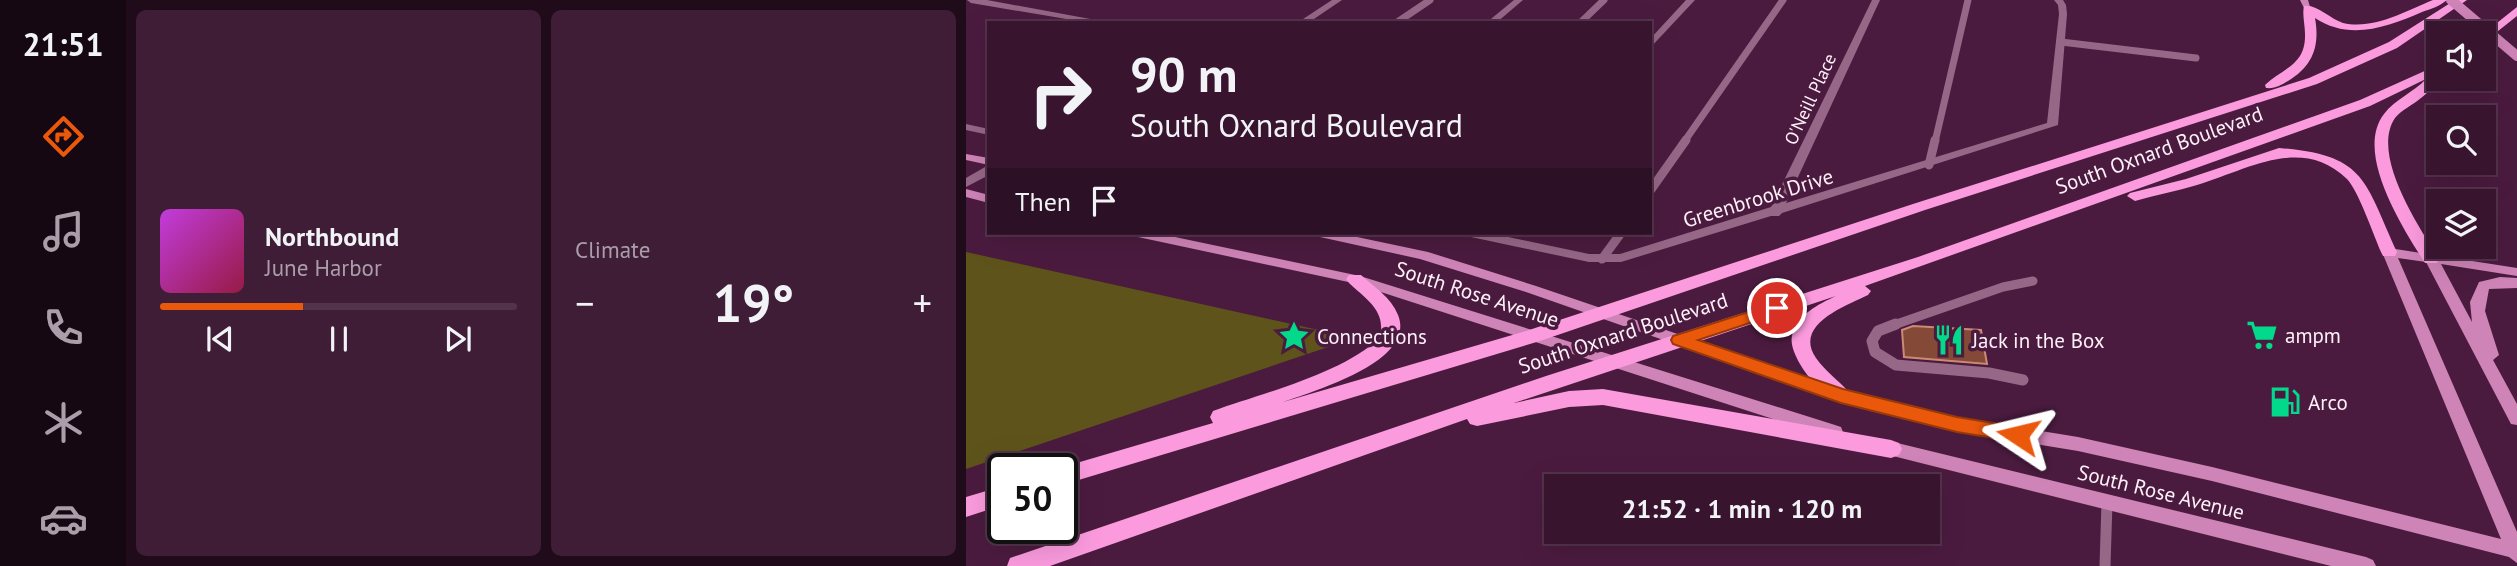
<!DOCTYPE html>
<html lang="en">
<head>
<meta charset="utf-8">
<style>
  :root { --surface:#38142f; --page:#3f1d37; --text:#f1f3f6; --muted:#ab9eaa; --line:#52334b; --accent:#ea580c }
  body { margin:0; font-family:"PT Sans",sans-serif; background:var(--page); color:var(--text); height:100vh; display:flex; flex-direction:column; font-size:26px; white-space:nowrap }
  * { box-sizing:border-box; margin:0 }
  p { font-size:23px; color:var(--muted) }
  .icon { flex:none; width:38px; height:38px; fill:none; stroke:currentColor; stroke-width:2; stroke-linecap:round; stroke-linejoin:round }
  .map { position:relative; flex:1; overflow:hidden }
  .panel { display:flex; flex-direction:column; gap:10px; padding:10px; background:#1f0b1a; width:840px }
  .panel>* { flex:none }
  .banner { position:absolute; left:21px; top:21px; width:665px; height:214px; border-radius:0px; box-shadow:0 7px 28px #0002,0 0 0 2px var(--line); background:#38142f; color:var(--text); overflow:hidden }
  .tools { position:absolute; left:1460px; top:21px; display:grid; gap:14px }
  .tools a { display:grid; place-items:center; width:70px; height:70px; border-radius:0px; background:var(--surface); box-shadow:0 7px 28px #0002,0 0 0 2px var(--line); font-size:35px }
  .speed { position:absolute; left:21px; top:453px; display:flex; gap:14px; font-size:35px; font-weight:700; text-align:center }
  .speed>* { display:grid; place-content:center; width:91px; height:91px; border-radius:50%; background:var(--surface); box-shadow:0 7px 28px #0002,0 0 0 2px var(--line); line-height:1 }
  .speed .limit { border:4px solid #111; border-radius:10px; background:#fff; color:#111 }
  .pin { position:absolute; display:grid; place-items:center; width:60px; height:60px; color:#fff; margin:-30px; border:4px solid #fff; border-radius:50%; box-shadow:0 2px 7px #0007 }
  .me { position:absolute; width:77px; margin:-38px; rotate:280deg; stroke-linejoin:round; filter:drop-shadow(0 0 5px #0008) }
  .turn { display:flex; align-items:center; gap:24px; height:147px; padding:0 28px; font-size:32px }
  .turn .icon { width:91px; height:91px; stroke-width:2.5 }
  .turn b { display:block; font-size:49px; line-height:60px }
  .then { display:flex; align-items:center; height:66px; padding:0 28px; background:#0003; gap:14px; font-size:26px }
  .big { font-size:52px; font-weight:600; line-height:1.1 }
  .panel .tile { flex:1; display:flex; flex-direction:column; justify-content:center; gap:10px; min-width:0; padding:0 24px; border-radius:10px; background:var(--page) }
  .song { display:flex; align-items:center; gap:21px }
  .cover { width:84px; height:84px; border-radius:10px; background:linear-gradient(135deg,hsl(290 70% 55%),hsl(340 70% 35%)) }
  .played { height:7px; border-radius:4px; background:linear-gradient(90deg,var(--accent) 40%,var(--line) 40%) }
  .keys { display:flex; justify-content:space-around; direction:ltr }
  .heat { display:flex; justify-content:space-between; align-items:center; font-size:38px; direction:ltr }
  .panel .tiles { flex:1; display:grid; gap:10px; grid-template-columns:repeat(2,1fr) }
  .trip { position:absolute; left:578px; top:474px; width:396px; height:70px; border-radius:0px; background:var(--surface); box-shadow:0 7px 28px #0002,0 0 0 2px var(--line); font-weight:600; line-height:70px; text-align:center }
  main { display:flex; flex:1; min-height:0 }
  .dock { display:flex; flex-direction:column; width:126px; justify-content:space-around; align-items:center; background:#160813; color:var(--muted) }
  .dock .icon { width:49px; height:49px }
  .dock .active { color:var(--accent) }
  .dock b { font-size:32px; color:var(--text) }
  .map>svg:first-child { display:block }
  .green { fill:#5e541b }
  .building { fill:#854a37; stroke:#cc8a75; stroke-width:2 }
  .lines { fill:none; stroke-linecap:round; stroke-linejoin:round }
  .service-far2 { stroke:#966787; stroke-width:7 }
  .service-far1 { stroke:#966787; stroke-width:9 }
  .service { stroke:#966787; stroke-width:11 }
  .minor { fill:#966787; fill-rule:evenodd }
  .secondary { fill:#cf84b8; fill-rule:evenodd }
  .primary { fill:#fb9bde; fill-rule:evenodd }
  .secondary-bridge { stroke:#cf84b8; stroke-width:10 }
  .route { fill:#ea580c; stroke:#983908; stroke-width:2 }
  .labels { text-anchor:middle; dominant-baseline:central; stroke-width:7; stroke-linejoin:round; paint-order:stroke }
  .far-street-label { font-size:18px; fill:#fdf0f8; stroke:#4b1b3f }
  .street-label { font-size:21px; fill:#fdf0f8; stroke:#4b1b3f }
  .poi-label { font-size:21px; fill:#fdf0f8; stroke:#4b1b3f; text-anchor:start }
</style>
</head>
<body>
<main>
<nav class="dock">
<b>21:51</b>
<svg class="icon active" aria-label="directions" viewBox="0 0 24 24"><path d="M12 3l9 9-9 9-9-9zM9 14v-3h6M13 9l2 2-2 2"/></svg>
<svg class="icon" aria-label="music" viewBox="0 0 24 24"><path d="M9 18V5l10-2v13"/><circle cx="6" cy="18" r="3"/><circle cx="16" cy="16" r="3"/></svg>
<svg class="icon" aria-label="phone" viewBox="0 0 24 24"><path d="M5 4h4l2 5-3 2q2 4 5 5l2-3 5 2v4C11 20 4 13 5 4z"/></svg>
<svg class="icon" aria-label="climate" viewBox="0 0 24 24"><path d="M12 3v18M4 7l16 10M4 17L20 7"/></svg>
<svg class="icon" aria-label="car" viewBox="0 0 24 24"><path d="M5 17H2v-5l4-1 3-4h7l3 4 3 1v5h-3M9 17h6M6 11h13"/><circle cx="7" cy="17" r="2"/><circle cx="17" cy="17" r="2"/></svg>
</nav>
<section class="panel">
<div class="tiles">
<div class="tile">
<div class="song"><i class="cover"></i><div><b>Northbound</b><p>June Harbor</p></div></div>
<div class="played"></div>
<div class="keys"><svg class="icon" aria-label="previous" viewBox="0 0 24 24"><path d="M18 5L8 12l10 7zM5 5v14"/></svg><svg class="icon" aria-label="pause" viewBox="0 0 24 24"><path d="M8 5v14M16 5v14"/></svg><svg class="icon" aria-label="next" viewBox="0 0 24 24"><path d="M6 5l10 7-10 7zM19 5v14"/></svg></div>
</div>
<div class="tile"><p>Climate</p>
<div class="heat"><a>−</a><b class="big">19°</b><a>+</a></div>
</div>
</div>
</section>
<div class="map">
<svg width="1551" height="566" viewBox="0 0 1551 566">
  <rect width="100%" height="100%" fill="#4b1b3f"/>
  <path class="green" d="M 0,252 L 389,338 L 0,469 Z"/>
  <path class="building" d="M 947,326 L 1015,330 L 1021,364 L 938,357 L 936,330 Z"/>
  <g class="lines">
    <path class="service-far2" d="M 430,23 L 464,0
      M 614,23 L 638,0
      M 1095,42 L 1230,58
      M 718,142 L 817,0
      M 969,142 L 1002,0"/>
    <path class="service-far1" d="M 963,165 L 969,140
      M 684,191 L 720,140
      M 636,259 L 655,233
      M 925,326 L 1037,287 L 1067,281"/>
    <path class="service" d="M 930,324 L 912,331 L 906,341 L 909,352 L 930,365 L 1023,373 L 1057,380
      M 1139,566 L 1141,502"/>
    <path class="minor" d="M 1,0 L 21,0 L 146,23 L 124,23 L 5,3 Z
      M 366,0 L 376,0 L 342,23 L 331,23 Z
      M 548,0 L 557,0 L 530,23 L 520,23 Z
      M 720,0 L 729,0 L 684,48 L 684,39 Z
      M 906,0 L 914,0 L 820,203 L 1081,123 L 1093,14 L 1092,5 L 1088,0 L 1097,0 L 1100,5 L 1101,14 L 1092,125 L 816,213 L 813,216 L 805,216 L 655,262 L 623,262 L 505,237 L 498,233 L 523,233 L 623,254 L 654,254 L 805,207 Z
      M 0,124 L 23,129 L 23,135 L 0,130 Z
      M 19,167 L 23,167 L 23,175 L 0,187 L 0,178 Z"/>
    <path class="secondary" d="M 1334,0 L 1342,0 L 1345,10 L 1339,10 Z
      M 0,154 L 23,158 L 23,165 L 0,160 Z
      M 0,189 L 23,195 L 23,203 L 0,197 Z
      M 165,233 L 190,233 L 394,276 L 869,425 L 875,427 L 877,432 L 875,437 L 869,439 L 387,283 L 172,237 Z
      M 347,233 L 372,233 L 462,252 L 570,286 L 877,390 L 991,417 L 1112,437 L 1246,467 L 1535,539 L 1416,252 L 1423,248 L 1551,268 L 1551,276 L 1475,264 L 1506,322 L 1504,302 L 1513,282 L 1534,277 L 1551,278 L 1551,288 L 1523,289 L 1519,311 L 1533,355 L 1527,360 L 1551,404 L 1551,425 L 1545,424 L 1460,262 L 1432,258 L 1551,532 L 1551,563 L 1543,557 L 1246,481 L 1112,451 L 991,431 L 875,402 L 560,292 L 454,259 L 354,237 Z
      M 919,440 L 1400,557 L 1407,560 L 1410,566 L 1365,566 L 919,454 L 913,452 L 910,447 L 913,442 Z"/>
    <path class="primary" d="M 1467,0 L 1481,0 C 1474,6 1465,9 1456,12 C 1422,27 1383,41 1349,18 C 1354,46 1347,66 1322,81 C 1315,85 1309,89 1300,88 L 1299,85 C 1317,68 1340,65 1339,34 C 1339,25 1336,14 1338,6 C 1351,4 1364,19 1377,23 C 1408,30 1440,11 1467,0 Z
      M 1489,0 L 1501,0 L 1431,48 L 1351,84 L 959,210 L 574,341 L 96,485 L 96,469 L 90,469 L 247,423 L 244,417 L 247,411 C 294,394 378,373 413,338 C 422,312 400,299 383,283 L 380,279 L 383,275 L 395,275 C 408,287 425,297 432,315 C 451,361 348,391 317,402 L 560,331 L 947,204 L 1343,78 L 1423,42 Z
      M 1551,7 L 1551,16 L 1517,43 L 1517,34 Z
      M 1472,65 L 1472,79 L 1474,79 C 1468,85 1462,93 1455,98 C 1447,105 1435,110 1429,118 C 1404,155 1454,228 1473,259 L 1471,263 L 1459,263 C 1437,228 1388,153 1418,114 C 1428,100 1448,92 1460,79 L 1404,106 L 899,286 L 905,291 L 902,295 C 879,306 827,325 850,358 C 859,371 872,380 882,391 L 885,396 L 882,401 C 862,408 821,357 826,336 C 830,315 853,304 870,296 L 548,403 L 603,391 L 637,389 L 925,440 L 933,443 L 936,449 L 933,455 L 925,458 L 637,405 L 603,407 L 511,426 L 504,424 L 501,419 L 84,566 L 41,566 L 44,558 L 53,555 L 580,376 L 952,257 L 1394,100 Z
      M 1313,148 C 1400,155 1398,180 1431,252 L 1429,256 L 1417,256 L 1415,252 C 1408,236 1392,190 1381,179 C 1335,135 1282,170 1231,185 C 1211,191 1190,195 1169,201 L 1161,196 L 1164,193 L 1220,179 Z
      M 37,486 L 37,505 L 0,517 L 0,497 Z"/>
    <path class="secondary-bridge" d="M 1485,0 L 1551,56"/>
  </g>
  <path class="route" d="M 811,303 L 817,304 L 819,308 L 817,312 L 732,340 L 877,389 L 991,417 L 1052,427 L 1059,429 L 1061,435 L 1059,440 L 1052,442 L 991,432 L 875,403 L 707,344 L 705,340 L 707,336 Z"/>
  <defs>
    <g id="supermarket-bare" transform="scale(2.415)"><path d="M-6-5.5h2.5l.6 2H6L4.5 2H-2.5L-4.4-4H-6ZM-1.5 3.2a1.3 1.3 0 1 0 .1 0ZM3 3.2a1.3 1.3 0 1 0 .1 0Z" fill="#03d98b" stroke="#4b1b3f" stroke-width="2.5" paint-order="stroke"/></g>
    <g id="sight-bare" transform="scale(2.415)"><path d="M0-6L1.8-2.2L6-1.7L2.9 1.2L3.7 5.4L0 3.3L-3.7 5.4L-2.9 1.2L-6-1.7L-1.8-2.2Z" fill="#03d98b" stroke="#4b1b3f" stroke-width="2.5" paint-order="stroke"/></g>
    <g id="restaurant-bare" transform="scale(2.415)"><path d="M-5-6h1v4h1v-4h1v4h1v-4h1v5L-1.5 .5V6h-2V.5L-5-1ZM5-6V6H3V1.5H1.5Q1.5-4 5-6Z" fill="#03d98b" stroke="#4b1b3f" stroke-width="2.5" paint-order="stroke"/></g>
    <g id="fuel-bare" transform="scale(2.415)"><path d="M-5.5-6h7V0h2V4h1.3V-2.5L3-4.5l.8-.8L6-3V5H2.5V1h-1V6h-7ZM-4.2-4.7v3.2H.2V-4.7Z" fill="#03d98b" stroke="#4b1b3f" stroke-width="2.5" paint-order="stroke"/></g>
  </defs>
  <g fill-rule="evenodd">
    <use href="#supermarket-bare" x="1296" y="335"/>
    <use href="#sight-bare" x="328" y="336"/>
    <use href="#restaurant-bare" x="983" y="340"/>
    <use href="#fuel-bare" x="1319" y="402"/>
  </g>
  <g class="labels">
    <g class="far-street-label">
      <text transform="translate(844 99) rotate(-65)">O'Neill Place</text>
    </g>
    <g class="street-label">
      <text transform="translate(1193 150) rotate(-20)">South Oxnard Boulevard</text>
      <text transform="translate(792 198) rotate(-17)">Greenbrook Drive</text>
      <text transform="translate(511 294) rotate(18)">South Rose Avenue</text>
      <text transform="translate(657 333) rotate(-18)">South Oxnard Boulevard</text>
      <text transform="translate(1195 492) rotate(14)">South Rose Avenue</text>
    </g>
    <g class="poi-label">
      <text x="1319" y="335">ampm</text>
      <text x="351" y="336">Connections</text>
      <text x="1006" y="340">Jack in the Box</text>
      <text x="1342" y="402">Arco</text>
    </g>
  </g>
</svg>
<div class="tools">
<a><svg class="icon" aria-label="sound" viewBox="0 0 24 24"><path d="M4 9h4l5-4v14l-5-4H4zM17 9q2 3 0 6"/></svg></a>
<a><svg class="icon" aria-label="search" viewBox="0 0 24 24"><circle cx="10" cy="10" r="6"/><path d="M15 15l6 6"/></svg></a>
<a><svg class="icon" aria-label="layers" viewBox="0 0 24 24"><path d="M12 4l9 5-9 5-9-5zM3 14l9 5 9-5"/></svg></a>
</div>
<div class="speed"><div class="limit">50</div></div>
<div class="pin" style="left:811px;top:308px;background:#d93025"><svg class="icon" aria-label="arrive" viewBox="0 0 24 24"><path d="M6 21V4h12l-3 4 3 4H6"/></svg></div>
<svg class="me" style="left:1052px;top:435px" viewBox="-20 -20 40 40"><path d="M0-17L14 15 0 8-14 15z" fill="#ea580c" stroke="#fff" stroke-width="4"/></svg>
<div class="trip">21:52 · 1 min · 120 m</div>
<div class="banner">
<div class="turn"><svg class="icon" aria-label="right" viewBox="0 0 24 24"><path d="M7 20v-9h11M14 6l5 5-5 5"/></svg><div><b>90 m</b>South Oxnard Boulevard</div></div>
<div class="then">Then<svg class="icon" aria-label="arrive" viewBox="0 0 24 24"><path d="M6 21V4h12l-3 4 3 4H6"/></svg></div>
</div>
</div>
</main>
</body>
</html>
